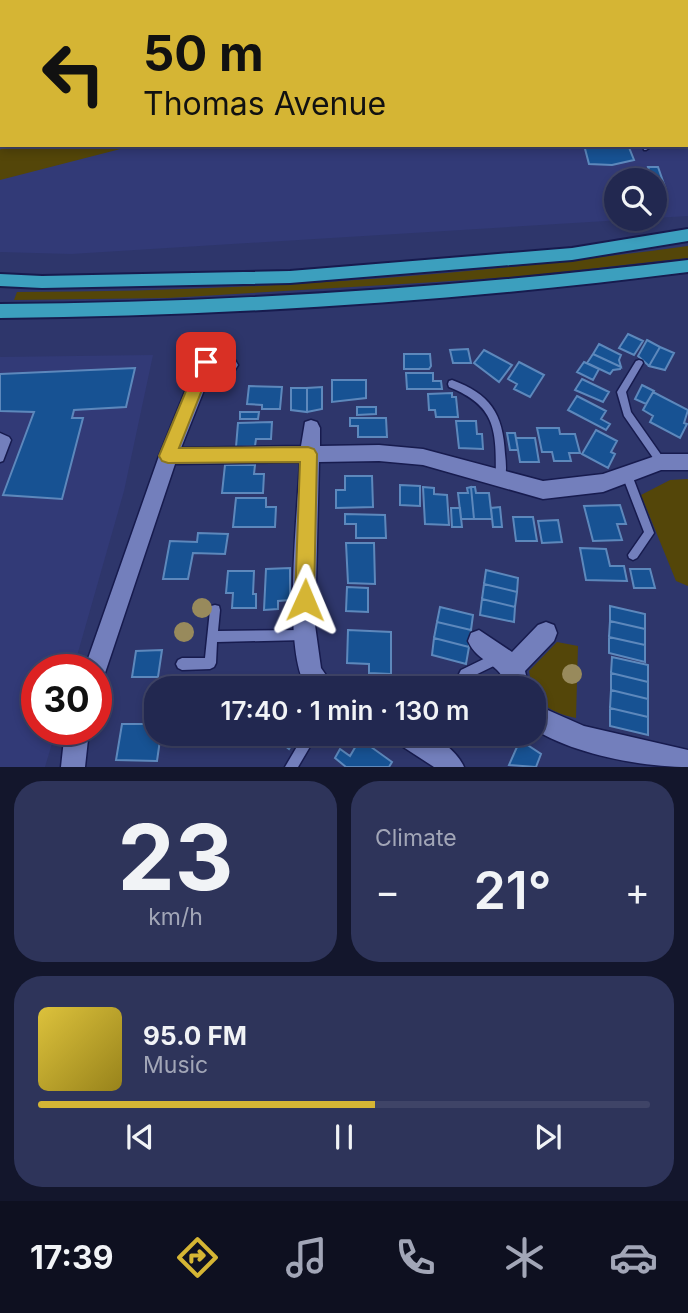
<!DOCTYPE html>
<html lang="en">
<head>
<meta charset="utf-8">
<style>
  :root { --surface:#222850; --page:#2e345a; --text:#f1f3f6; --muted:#a2a6b7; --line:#3f4467; --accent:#d5b534 }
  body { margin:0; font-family:Inter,sans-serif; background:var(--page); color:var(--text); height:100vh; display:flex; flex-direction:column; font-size:26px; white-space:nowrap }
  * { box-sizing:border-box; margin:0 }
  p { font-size:23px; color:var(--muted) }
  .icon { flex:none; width:38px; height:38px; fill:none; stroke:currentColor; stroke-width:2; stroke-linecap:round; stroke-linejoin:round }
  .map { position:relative; height:767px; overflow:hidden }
  .drawer { display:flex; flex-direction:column; gap:14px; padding:14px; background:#13162c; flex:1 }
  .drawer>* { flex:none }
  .hud { position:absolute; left:0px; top:0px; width:690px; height:147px; box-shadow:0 4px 10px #0003,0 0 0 2px var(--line); background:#d5b534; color:#111; overflow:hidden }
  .controls { position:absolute; left:604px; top:168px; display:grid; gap:14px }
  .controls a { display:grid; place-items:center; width:63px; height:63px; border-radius:50%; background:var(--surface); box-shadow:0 4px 10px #0003,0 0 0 2px var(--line); font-size:35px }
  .speed { position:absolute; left:21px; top:654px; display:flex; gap:14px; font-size:35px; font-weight:700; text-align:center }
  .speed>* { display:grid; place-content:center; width:91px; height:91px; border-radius:50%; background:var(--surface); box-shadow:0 4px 10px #0003,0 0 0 2px var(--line); line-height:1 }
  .speed .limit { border:10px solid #d22; background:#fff; color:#111 }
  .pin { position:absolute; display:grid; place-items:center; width:60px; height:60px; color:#fff; margin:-30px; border-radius:14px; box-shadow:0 4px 10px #0006 }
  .me { position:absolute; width:77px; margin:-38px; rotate:1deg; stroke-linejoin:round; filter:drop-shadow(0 0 5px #0008) }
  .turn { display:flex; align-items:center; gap:24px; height:147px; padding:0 28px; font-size:32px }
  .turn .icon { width:91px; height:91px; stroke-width:2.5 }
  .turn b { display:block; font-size:49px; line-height:60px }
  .big { font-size:52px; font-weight:600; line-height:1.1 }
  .drawer .card { flex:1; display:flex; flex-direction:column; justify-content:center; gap:10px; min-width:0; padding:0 24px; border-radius:28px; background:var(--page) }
  .drawer .dial { align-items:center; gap:0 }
  .dial b { font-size:91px; line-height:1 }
  .song { display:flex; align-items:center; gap:21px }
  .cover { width:84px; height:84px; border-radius:10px; background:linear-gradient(135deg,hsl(50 70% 55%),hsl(50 70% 35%)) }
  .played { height:7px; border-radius:4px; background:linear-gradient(90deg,var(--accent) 55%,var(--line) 55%) }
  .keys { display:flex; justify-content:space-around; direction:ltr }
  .heat { display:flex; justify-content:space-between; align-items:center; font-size:38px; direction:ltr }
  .drawer .tiles { flex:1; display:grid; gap:14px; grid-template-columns:1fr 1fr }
  .card:last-child { grid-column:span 2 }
  .trip { position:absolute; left:144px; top:676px; width:402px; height:70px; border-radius:28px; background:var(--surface); box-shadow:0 4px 10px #0003,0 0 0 2px var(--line); font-weight:600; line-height:70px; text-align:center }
  .dock { display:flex; height:112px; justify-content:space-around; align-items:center; background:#0e1020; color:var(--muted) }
  .dock .icon { width:49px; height:49px }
  .dock .on { color:var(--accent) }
  .dock b { font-size:32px; color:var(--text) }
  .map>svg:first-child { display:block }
  .built { fill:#323a77; fill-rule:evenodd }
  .green { fill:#544609 }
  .building { fill:#175293; stroke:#5d88bc; stroke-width:2 }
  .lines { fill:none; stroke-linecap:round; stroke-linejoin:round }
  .service-casing { stroke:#171b4e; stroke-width:3 }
  .minor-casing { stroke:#171b4e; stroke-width:3 }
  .trunk-casing { stroke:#171b4e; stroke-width:4 }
  .service { fill:#737fbc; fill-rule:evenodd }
  .minor { fill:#737fbc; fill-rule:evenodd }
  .trunk { fill:#3c9fbe; fill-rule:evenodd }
  .tree { fill:#988a5c }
  .route { fill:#d5b534; stroke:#8a7622; stroke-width:2 }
</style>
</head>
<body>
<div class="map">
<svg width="688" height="767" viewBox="0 0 688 767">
  <rect width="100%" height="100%" fill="#2e366b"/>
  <path class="built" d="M 0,0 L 688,0 L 688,216 L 71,254 L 0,252 ZM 2,2 L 688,2 L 688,145 L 2,145 ZM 616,180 L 654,180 L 654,219 L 616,219 Z
    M 153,355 L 124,491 L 73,670 L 37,670 L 37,730 L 56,730 L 45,767 L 0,767 L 0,357 Z"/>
  <path class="green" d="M 4,145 L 136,145 L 0,180 L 0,150 Z
    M 688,246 L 688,258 L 525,276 L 436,282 L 168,298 L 14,300 L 17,292 C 242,292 466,276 688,246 Z
    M 688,479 L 688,586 L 676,581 L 641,495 L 670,480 Z
    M 557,642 L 578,646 L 576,718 C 547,712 534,701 529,671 Z"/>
  <path class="building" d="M 252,0 L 570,0 L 570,2 L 251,2 Z
    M 584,145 L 628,145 L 634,160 L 612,165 L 589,164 Z
    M 648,167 L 658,167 L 665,187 L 655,187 Z
    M 628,334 L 643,341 L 634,355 L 619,348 Z
    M 647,340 L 660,347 L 649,366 L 638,356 Z
    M 599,344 L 621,355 L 619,360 L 621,367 L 593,354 Z
    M 660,347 L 674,353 L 665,370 L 649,366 Z
    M 468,349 L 471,363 L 453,363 L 450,350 Z
    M 484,350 L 512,365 L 499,382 L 474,363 Z
    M 404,354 L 430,354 L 431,366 L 429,369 L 404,369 Z
    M 593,354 L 621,367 L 620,369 L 613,370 L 610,374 L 587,363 Z
    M 519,362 L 544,375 L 530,397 L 514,389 L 517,384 L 508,379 Z
    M 584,362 L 599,369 L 593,380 L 577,372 Z
    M 135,368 L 126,407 L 74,410 L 72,418 L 83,418 L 62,499 L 3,495 L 34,412 L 0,411 L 0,374 Z
    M 406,373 L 433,373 L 433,381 L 441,381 L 442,389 L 407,389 Z
    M 582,379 L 609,392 L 603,402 L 575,390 Z
    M 332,380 L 366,380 L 366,398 L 332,402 Z
    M 642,385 L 654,391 L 646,404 L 635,399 Z
    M 249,386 L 282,387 L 280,409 L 262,409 L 262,405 L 247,404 Z
    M 322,387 L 322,409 L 307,412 L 307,388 Z
    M 291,388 L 307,388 L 307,412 L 291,410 Z
    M 653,392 L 688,410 L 684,423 L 687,424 L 680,438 L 650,422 L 653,416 L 643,410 Z
    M 452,393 L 452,397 L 456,397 L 458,417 L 436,417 L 435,410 L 429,410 L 428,394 Z
    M 577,396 L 606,411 L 601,419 L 610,424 L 606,430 L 568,410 Z
    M 357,407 L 376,407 L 376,414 L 357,415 Z
    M 240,412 L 259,412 L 258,419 L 240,419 Z
    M 350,418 L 386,418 L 387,437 L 358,437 L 358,426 L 350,426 Z
    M 456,421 L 476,421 L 477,434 L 482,434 L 483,449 L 459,448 Z
    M 272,422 L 271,439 L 256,439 L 255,446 L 236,447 L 238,423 Z
    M 537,428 L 559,428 L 560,434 L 575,434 L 580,453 L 569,453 L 571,461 L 554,461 L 552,452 L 542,452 Z
    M 596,430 L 617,441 L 611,452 L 615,454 L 608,468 L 582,454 Z
    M 507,433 L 515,433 L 518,450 L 510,450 Z
    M 516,438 L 535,438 L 539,462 L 520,462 Z
    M 225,465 L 255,465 L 254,474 L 264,474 L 263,493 L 222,493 Z
    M 345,476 L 372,476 L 373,507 L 336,508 L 336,490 L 345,490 Z
    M 400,485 L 420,486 L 420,506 L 400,505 Z
    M 423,487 L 434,488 L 434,494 L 447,495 L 449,525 L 425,524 Z
    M 471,487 L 475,487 L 476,493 L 489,493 L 492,519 L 474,519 Z
    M 471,487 L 474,519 L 461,519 L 458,493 L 468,493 L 467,488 Z
    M 236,498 L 266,498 L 266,507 L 276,507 L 275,527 L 233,527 Z
    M 620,505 L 626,524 L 617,524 L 622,540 L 593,541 L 584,506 Z
    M 500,507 L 502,527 L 493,527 L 491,508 Z
    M 451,508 L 460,508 L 462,527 L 452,527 Z
    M 345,514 L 385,515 L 386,538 L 356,538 L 356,524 L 345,524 Z
    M 513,517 L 533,517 L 537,541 L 516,541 Z
    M 558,520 L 562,542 L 542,543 L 538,521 Z
    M 198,533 L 228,534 L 225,554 L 193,553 L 188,579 L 163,579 L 170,541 L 197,542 Z
    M 346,543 L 374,543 L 375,584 L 348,583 Z
    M 580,548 L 606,549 L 610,566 L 624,566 L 627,581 L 586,580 Z
    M 290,568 L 290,600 L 278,601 L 278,609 L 264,610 L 266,569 Z
    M 630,569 L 650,569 L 655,588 L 634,588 Z
    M 486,570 L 518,578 L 517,592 L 484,584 Z
    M 228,571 L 254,571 L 253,594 L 256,594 L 256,608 L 232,608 L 233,593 L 226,593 Z
    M 484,584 L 517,592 L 515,607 L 482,599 Z
    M 347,587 L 368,588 L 368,612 L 346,611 Z
    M 482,599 L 515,607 L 514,622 L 480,615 Z
    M 610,606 L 645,614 L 645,629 L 610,621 Z
    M 440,607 L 473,615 L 471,630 L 437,622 Z
    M 610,621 L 645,629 L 645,645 L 609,637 Z
    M 437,622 L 471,630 L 469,647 L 434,638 Z
    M 348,630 L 391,632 L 391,674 L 369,673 L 369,664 L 347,663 Z
    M 609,637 L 645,645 L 645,662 L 609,653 Z
    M 434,638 L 469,647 L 466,664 L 432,655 Z
    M 162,650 L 158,677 L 132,677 L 136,651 Z
    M 612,657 L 648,665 L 648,682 L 611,673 Z
    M 611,673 L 648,682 L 648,699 L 611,690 Z
    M 229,680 L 253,680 L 253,688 L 229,688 Z
    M 611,690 L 648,699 L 648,717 L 610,708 Z
    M 610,708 L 648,717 L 648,735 L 610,726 Z
    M 122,724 L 156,724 L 156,733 L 161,733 L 157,761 L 116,760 Z
    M 269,733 L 299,733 L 289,749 Z
    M 360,739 L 392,762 L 389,767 L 346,767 L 335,758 L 340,749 L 350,756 Z
    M 520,740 L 541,754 L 536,767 L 509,765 Z"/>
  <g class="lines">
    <g class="service-casing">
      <path id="service" d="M 0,0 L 5,0 L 8,2 L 2,3 Z
        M 616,0 L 622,0 L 623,2 L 617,2 Z
        M 0,129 L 2,129 L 2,135 L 0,135 Z
        M 643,145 L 649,145 L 649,148 L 646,150 L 644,150 Z
        M 639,360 L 642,361 L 643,363 L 626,392 L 631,412 L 664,459 L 666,462 L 664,465 L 661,466 L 658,465 L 624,416 L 617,392 L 636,361 Z
        M 452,380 C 490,394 503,413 505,454 C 506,463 507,472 504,481 L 501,482 L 498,481 L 496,478 C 496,431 497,406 449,387 L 448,384 L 449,381 Z
        M 0,433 L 9,437 L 11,440 L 3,461 L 0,462 Z
        M 627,471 L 630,472 L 632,475 L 654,533 L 637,558 L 633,560 L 629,558 L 628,555 L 644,532 L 622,475 L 624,472 Z
        M 215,605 L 219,606 L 220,610 L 218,631 L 304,630 L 308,631 L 309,635 L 308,639 L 304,640 L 217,642 L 216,663 L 214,667 L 210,669 L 182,670 L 178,668 L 176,664 L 178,660 L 182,658 L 205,658 L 210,610 L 211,606 Z
        M 498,652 L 502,654 L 504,658 L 502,662 L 465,680 L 461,678 L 459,674 L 461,670 Z
        M 305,733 L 318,733 L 298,767 L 285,767 Z"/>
    </g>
    <g class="minor-casing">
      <path id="minor" d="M 139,0 L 150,0 L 138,2 Z
        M 206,355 L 235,360 L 238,365 L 235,370 L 229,372 L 212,370 L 181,448 L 301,446 L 305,422 L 311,420 L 317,422 L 320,428 L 320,446 L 379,445 L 423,449 L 543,481 L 603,474 L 661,454 L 688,454 L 688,470 L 661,470 L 603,492 L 543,499 L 423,465 L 379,461 L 319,462 L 315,625 L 321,668 L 335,688 L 308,688 C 281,659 298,507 300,462 L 175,464 L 106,670 L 103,678 L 96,681 L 96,670 L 84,670 L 159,456 L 197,362 L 200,357 Z
        M 546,622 L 554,625 L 557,633 L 554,641 L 525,671 L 529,688 L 507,688 C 501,662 477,663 468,641 L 471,633 L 479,630 L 512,652 L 538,625 Z
        M 534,704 L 584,726 L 688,750 L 688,767 C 642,767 573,754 534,729 Z
        M 65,730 L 89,730 L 85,767 L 61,767 Z
        M 390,733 C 401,733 415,731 425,733 C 440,738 458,753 464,767 L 434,767 L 394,741 Z"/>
    </g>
    <g class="trunk-casing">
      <path id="trunk" d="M 688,229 L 688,241 L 572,260 L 290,283 L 42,288 L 0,286 L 0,274 L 42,276 L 290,271 L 572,248 Z
        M 688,260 L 688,272 C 460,301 229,316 0,318 L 0,304 C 229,303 460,287 688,260 Z"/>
    </g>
    <use href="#service" class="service"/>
    <use href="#minor" class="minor"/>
    <use href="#trunk" class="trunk"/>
  </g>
  <g class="tree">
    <circle cx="202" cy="608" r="10"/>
    <circle cx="184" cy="632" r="10"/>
    <circle cx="572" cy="674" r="10"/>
  </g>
  <path class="route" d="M 206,356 L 213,362 L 179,448 L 308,447 L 314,449 L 317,454 L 314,600 L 312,607 L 305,610 L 298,607 L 295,600 L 300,462 L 168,463 L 162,461 L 159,456 L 198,362 Z"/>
</svg>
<div class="controls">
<a><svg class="icon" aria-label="search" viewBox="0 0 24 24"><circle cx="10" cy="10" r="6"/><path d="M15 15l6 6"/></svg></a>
</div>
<div class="speed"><div class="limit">30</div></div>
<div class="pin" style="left:206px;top:362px;background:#d93025"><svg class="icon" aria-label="arrive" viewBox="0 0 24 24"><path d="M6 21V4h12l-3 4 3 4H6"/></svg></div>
<svg class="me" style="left:305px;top:600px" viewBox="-20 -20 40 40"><path d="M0-17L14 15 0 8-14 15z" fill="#d5b534" stroke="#fff" stroke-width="4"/></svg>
<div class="trip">17:40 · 1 min · 130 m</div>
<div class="hud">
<div class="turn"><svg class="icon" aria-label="left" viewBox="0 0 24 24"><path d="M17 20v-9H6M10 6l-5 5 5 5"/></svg><div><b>50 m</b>Thomas Avenue</div></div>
</div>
</div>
<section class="drawer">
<div class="tiles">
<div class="card dial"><b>23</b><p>km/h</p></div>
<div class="card"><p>Climate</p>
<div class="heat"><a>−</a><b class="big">21°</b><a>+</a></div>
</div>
<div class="card">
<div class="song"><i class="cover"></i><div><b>95.0 FM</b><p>Music</p></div></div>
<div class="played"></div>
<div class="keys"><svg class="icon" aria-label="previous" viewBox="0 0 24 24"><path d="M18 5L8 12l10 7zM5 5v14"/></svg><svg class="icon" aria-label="pause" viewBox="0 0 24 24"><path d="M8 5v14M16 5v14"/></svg><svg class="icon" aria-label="next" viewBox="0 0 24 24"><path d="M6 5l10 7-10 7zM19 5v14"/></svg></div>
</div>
</div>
</section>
<nav class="dock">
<b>17:39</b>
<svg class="icon on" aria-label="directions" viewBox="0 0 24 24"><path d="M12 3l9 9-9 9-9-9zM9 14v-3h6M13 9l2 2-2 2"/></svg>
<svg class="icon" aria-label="music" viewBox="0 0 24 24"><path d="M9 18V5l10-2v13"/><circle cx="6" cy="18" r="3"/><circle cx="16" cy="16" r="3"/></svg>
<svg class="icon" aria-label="phone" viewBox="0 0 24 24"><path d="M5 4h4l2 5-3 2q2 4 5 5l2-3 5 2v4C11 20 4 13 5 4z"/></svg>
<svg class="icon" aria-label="climate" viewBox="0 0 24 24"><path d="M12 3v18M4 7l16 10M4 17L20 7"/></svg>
<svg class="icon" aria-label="car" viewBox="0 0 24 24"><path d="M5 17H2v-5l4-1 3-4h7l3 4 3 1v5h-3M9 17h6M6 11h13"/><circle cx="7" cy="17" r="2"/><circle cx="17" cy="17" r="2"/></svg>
</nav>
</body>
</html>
